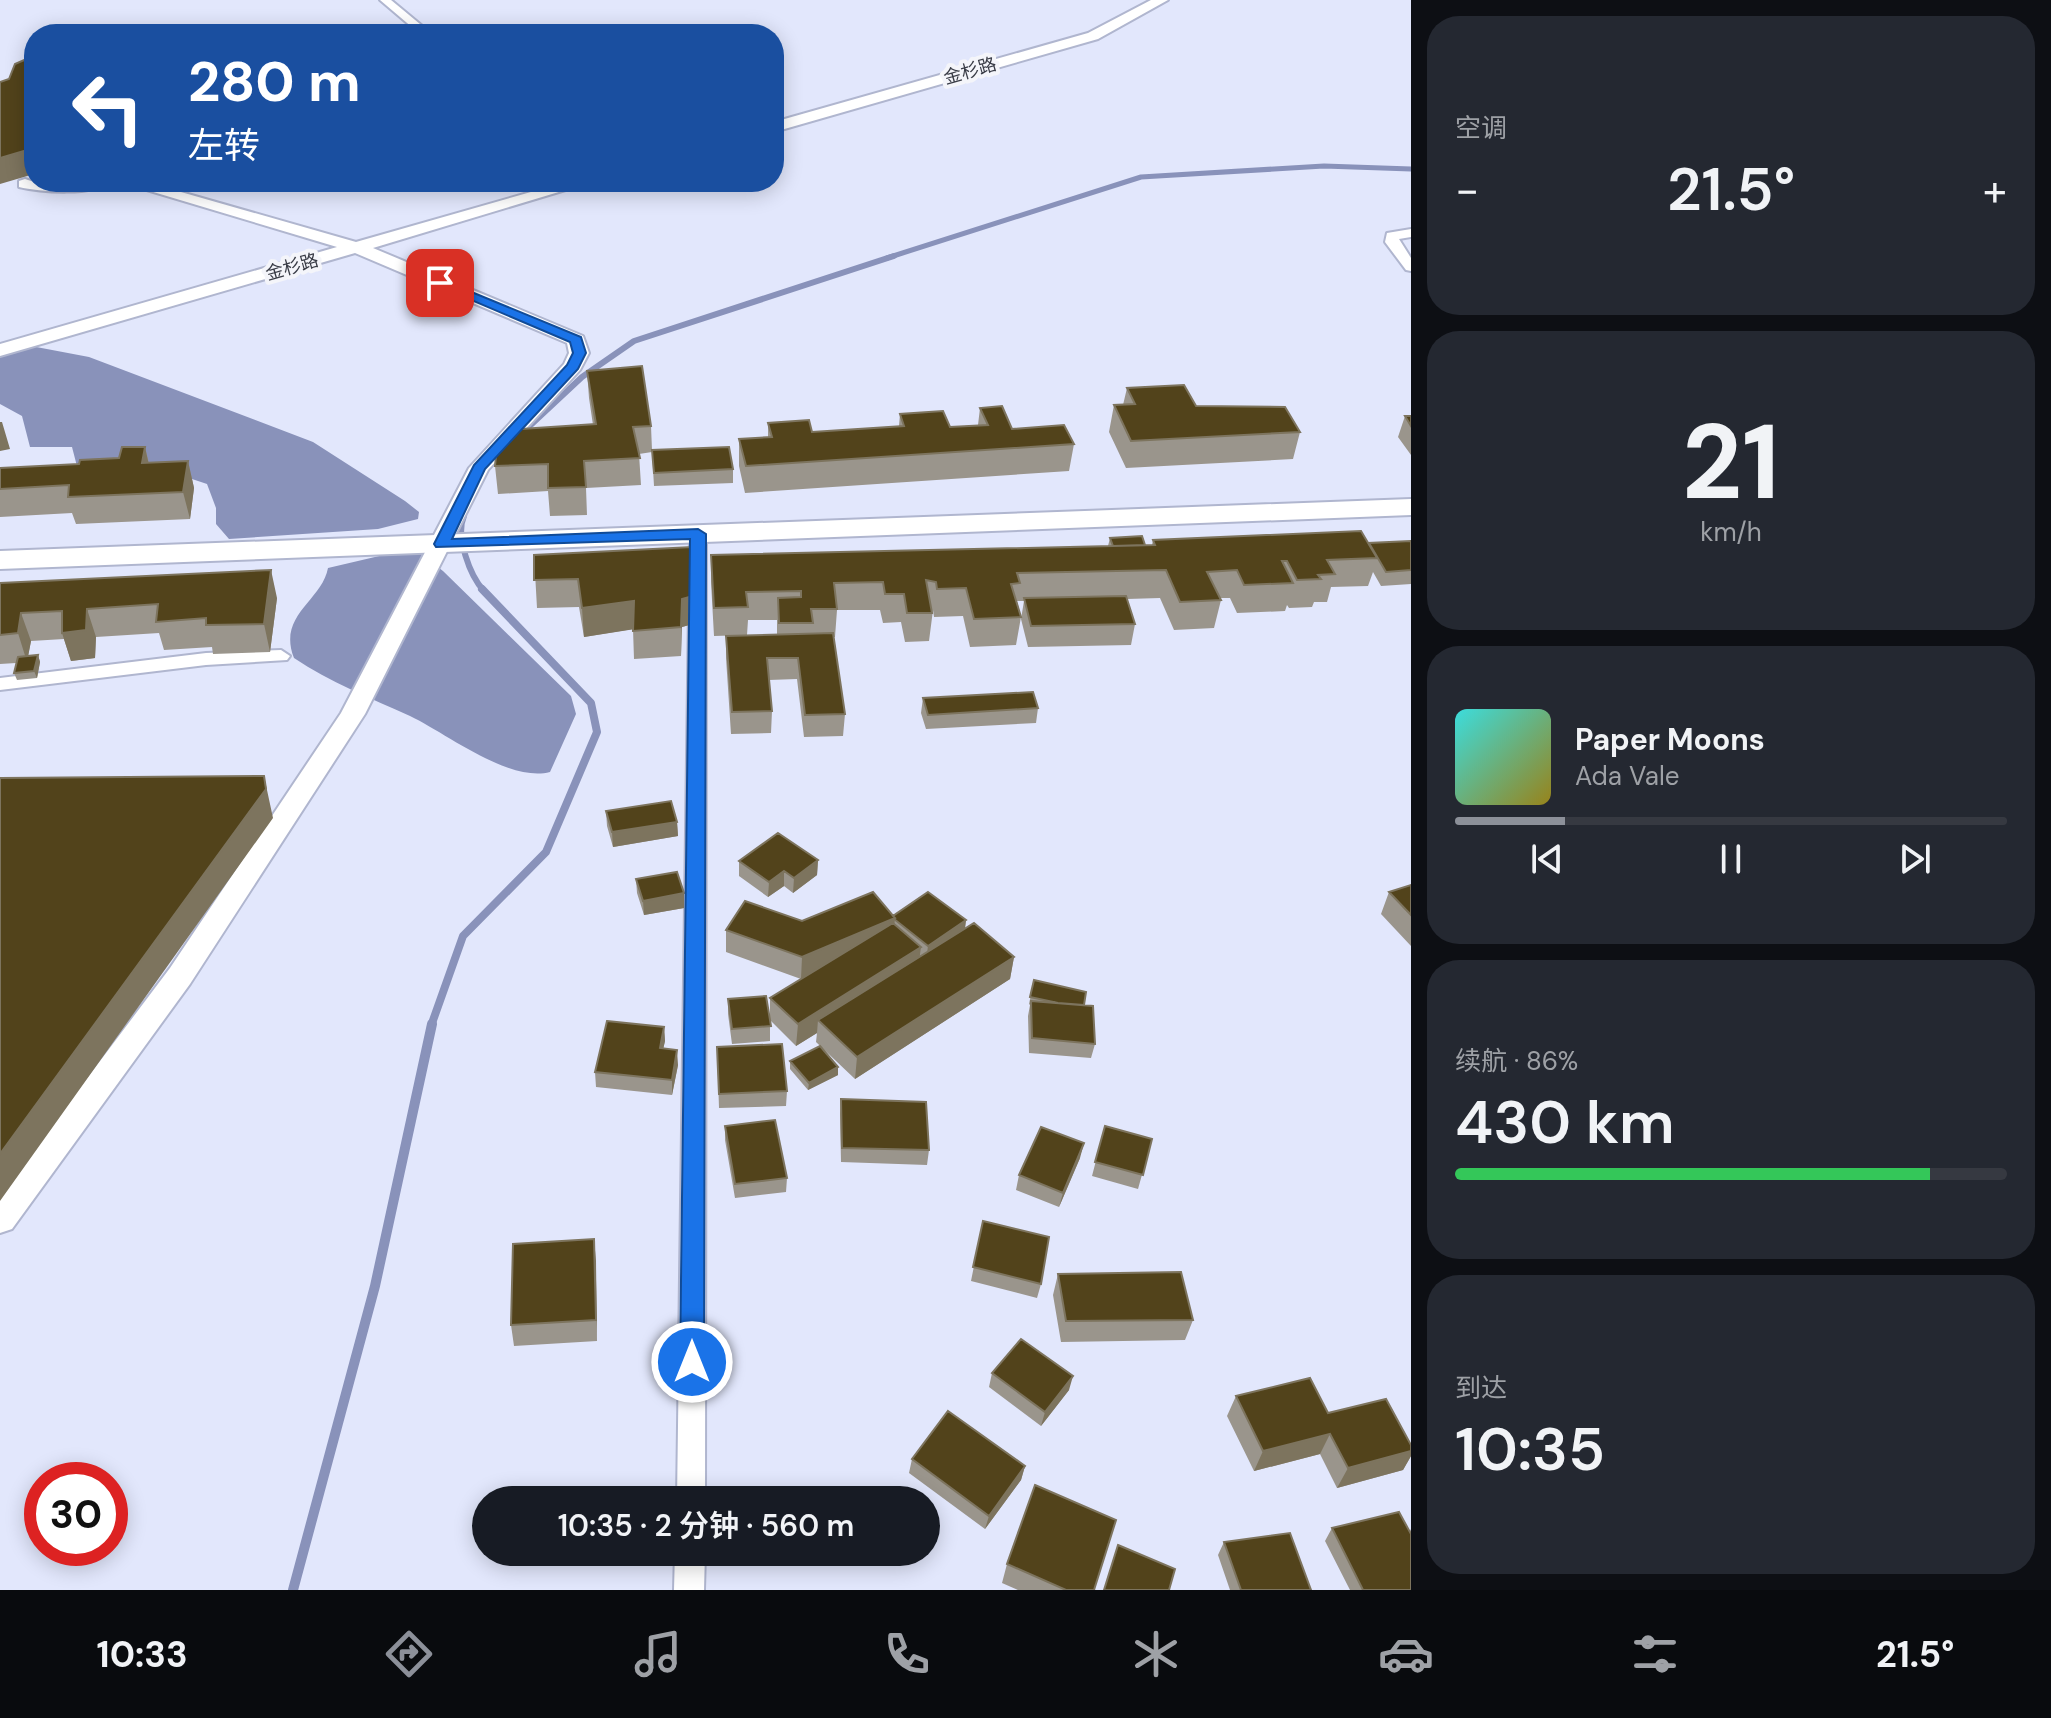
<!DOCTYPE html>
<html lang="zh">
<head>
<meta charset="utf-8">
<style>
  :root { --surface:#171b24; --page:#242831; --text:#f1f3f6; --muted:#9ea1a6; --line:#363941; --accent:#8c9099 }
  body { margin:0; font-family:"DM Sans","Noto Sans SC",sans-serif; background:var(--page); color:var(--text); height:100vh; display:flex; flex-direction:column; font-size:30px; white-space:nowrap }
  * { box-sizing:border-box; margin:0 }
  p { font-size:26px; color:var(--muted) }
  .icon { flex:none; width:44px; height:44px; fill:none; stroke:currentColor; stroke-width:2; stroke-linecap:round; stroke-linejoin:round }
  .map { position:relative; flex:1; overflow:hidden }
  .drawer { display:flex; flex-direction:column; gap:16px; padding:16px; background:#0d0f14; width:640px }
  .drawer>* { flex:none }
  .top-card { position:absolute; left:24px; top:24px; width:760px; height:168px; border-radius:32px; box-shadow:0 4px 20px #0003; background:#1a4fa0; color:#fff; overflow:hidden }
  .speed { position:absolute; left:24px; top:1462px; display:flex; gap:16px; font-size:40px; font-weight:700; text-align:center }
  .speed>* { display:grid; place-content:center; width:104px; height:104px; border-radius:50%; background:var(--surface); box-shadow:0 4px 20px #0003; line-height:1 }
  .speed .limit { border:12px solid #d22; background:#fff; color:#111 }
  .pin { position:absolute; display:grid; place-items:center; width:68px; height:68px; color:#fff; margin:-34px; border-radius:16px; box-shadow:0 4px 12px #0006 }
  .me { position:absolute; width:88px; margin:-44px; rotate:0deg; stroke-linejoin:round; filter:drop-shadow(0 0 6px #0008) }
  .turn { display:flex; align-items:center; gap:28px; height:168px; padding:0 32px; font-size:36px }
  .turn .icon { width:104px; height:104px; stroke-width:2.5 }
  .turn b { display:block; font-size:56px; line-height:68px }
  .big { font-size:60px; font-weight:600; line-height:1.1 }
  .drawer .widget { flex:1; display:flex; flex-direction:column; justify-content:center; gap:12px; min-width:0; padding:0 28px; border-radius:32px; background:var(--page) }
  .drawer .dial { align-items:center; gap:0 }
  .dial b { font-size:104px; line-height:1 }
  .song { display:flex; align-items:center; gap:24px }
  .cover { width:96px; height:96px; border-radius:12px; background:linear-gradient(135deg,hsl(180 70% 55%),hsl(50 70% 35%)) }
  .played { height:8px; border-radius:4px; background:linear-gradient(90deg,var(--accent) 20%,var(--line) 20%) }
  .keys { display:flex; justify-content:space-around; direction:ltr }
  .heat { display:flex; justify-content:space-between; align-items:center; font-size:44px; direction:ltr }
  .charge { height:12px; border-radius:6px; background:linear-gradient(90deg,#34c759 86%,var(--line) 0) }
  .trip { position:absolute; left:472px; top:1486px; width:468px; height:80px; border-radius:40px; background:var(--surface); box-shadow:0 4px 20px #0003; font-weight:600; line-height:80px; text-align:center }
  .tab-bar { display:flex; height:128px; justify-content:space-around; align-items:center; background:#090b0e; color:var(--muted) }
  .tab-bar .icon { width:56px; height:56px }
  .tab-bar .selected { color:var(--accent) }
  .tab-bar b { font-size:36px; color:var(--text) }
  main { display:flex; flex:1; min-height:0 }
  .map>svg:first-child { display:block }
  .water { fill:#8992ba }
  .lines { fill:none; stroke-linecap:round; stroke-linejoin:round }
  .stream-far3 { stroke:#8992ba; stroke-width:5 }
  .stream-far2 { stroke:#8992ba; stroke-width:6 }
  .stream-far1 { stroke:#8992ba; stroke-width:8 }
  .stream { stroke:#8992ba; stroke-width:10 }
  .minor-casing { stroke:#b0b6cf; stroke-width:4 }
  .tertiary-casing { stroke:#b0b6cf; stroke-width:4 }
  .trunk-casing { stroke:#b0b6cf; stroke-width:4 }
  .minor { fill:#fff; fill-rule:evenodd }
  .tertiary { fill:#fff; fill-rule:evenodd }
  .trunk { fill:#fff; fill-rule:evenodd }
  .wall { fill:#9a958c }
  .shaded-wall { fill:#7d745e }
  .building { fill:#52431b; stroke:#7d745e; stroke-width:2 }
  .route { fill:#1a73e8; stroke:#114b97; stroke-width:2 }
  .labels { text-anchor:middle; dominant-baseline:central; stroke-width:8; stroke-linejoin:round; paint-order:stroke }
  .far-street-label { font-size:18px; fill:#393c46; stroke:#f4f5fa }
</style>
</head>
<body>
<main>
<div class="map">
<svg width="1411" height="1590" viewBox="0 0 1411 1590">
  <rect width="100%" height="100%" fill="#e2e7fc"/>
  <path class="water" d="M 31,346 L 89,357 L 313,442 L 405,501 L 419,512 L 418,519 L 378,529 L 229,539 L 216,524 L 216,508 L 207,484 L 159,468 L 79,474 L 72,447 L 30,447 L 22,416 L 0,404 L 0,355 Z
    M 392,553 L 421,554 L 443,571 L 571,696 L 576,714 L 550,772 C 509,783 446,733 410,716 C 370,698 330,682 294,658 C 277,615 322,601 328,568 Z"/>
  <g class="lines">
    <path class="stream-far3" d="M 887,258 L 1141,177 L 1324,166 L 1411,169"/>
    <path class="stream-far2" d="M 521,434 L 582,377 L 634,341 L 894,256
      M 464,516 C 455,536 470,576 484,591"/>
    <path class="stream-far1" d="M 431,1026 L 463,936 L 546,852 L 597,732 L 591,703 L 482,589"/>
    <path class="stream" d="M 293,1590 L 375,1286 L 432,1024"/>
    <g class="minor-casing">
      <path id="minor" d="M 380,0 L 391,0 L 432,34 L 420,34 Z
        M 1411,229 L 1411,237 L 1399,239 L 1411,258 L 1411,271 L 1406,270 L 1385,242 L 1387,233 Z
        M 698,529 L 706,534 L 705,1500 L 677,1500 L 690,534 Z
        M 281,650 L 290,656 L 287,660 L 206,665 L 0,690 L 0,678 L 206,653 Z
        M 675,1552 L 705,1552 L 704,1590 L 674,1590 Z"/>
    </g>
    <g class="tertiary-casing">
      <path id="tertiary" d="M 1151,0 L 1168,0 L 1098,39 L 774,132 L 774,122 L 1088,33 Z
        M 25,179 L 34,182 L 110,182 C 94,196 40,192 19,187 L 19,181 Z
        M 120,182 L 146,182 L 356,242 L 566,182 L 592,182 L 373,248 L 583,336 L 589,353 L 580,370 L 488,470 L 365,714 L 190,984 L 12,1229 L 0,1233 L 0,1194 L 170,968 L 341,713 L 469,468 L 564,364 L 569,353 L 567,343 L 355,253 L 0,356 L 0,344 L 337,247 Z"/>
    </g>
    <g class="trunk-casing">
      <path id="trunk" d="M 1411,499 L 1411,515 L 0,569 L 0,551 Z"/>
    </g>
    <use href="#minor" class="minor"/>
    <use href="#tertiary" class="tertiary"/>
    <use href="#trunk" class="trunk"/>
  </g>
  <path class="wall" d="M 587,371 L 651,426 L 652,450 L 733,469 L 733,483 L 654,486 L 652,452 L 639,454 L 641,485 L 586,488 L 587,515 L 550,516 L 548,491 L 498,494 L 495,466 L 593,425 L 589,398 Z
    M 1127,388 L 1300,432 L 1293,459 L 1126,468 L 1109,432 L 1114,405 L 1123,405 Z
    M 980,408 L 1012,429 L 1074,444 L 1069,471 L 745,493 L 739,466 L 739,439 L 768,437 L 768,423 L 812,432 L 899,426 L 900,414 L 950,427 L 978,425 Z
    M 1405,416 L 1411,416 L 1411,455 L 1398,437 Z
    M 145,447 L 149,463 L 188,461 L 194,488 L 190,519 L 76,524 L 72,513 L 0,517 L 0,468 L 79,464 L 119,458 Z
    M 1110,538 L 1145,545 L 1152,545 L 1153,540 L 1369,543 L 1411,541 L 1411,584 L 1381,586 L 1373,572 L 1368,586 L 1331,587 L 1327,602 L 1314,602 L 1312,607 L 1289,608 L 1287,605 L 1285,611 L 1237,613 L 1230,598 L 1220,598 L 1221,600 L 1214,628 L 1174,630 L 1160,598 L 1127,599 L 1135,624 L 1131,645 L 1028,647 L 1021,619 L 1024,601 L 1017,601 L 1021,617 L 1016,645 L 970,647 L 963,616 L 934,617 L 933,610 L 929,641 L 905,642 L 901,622 L 883,623 L 880,610 L 837,610 L 835,637 L 834,637 L 845,714 L 843,736 L 804,737 L 797,679 L 769,680 L 772,711 L 771,733 L 731,734 L 726,658 L 726,636 L 777,635 L 777,620 L 748,620 L 747,635 L 714,636 L 711,582 L 711,555 L 1108,546 Z
    M 534,555 L 693,624 L 682,627 L 681,656 L 634,659 L 633,629 L 584,637 L 579,607 L 537,608 Z
    M 0,583 L 277,598 L 270,652 L 213,654 L 212,647 L 164,650 L 159,633 L 96,637 L 95,658 L 71,661 L 64,639 L 31,641 L 28,656 L 38,655 L 40,662 L 37,678 L 17,680 L 14,673 L 16,663 L 0,664 Z
    M 923,698 L 1038,708 L 1036,723 L 926,729 L 921,713 Z
    M 606,811 L 677,822 L 678,836 L 613,847 L 607,826 Z
    M 818,860 L 817,875 L 793,893 L 784,886 L 768,897 L 739,876 L 739,861 Z
    M 636,879 L 684,908 L 644,915 L 637,893 Z
    M 1411,885 L 1411,946 L 1381,914 L 1389,892 Z
    M 893,916 L 966,920 L 965,929 L 1014,957 L 1010,979 L 855,1079 L 816,1042 L 817,1033 L 796,1046 L 770,1020 L 770,1041 L 732,1044 L 728,1014 L 728,999 L 770,1018 L 770,998 L 801,979 L 726,952 L 726,930 L 802,921 Z
    M 1034,980 L 1084,1005 L 1095,1044 L 1091,1058 L 1029,1053 L 1028,1016 L 1030,1005 L 1029,1004 Z
    M 664,1027 L 665,1041 L 663,1049 L 678,1065 L 672,1095 L 596,1087 L 595,1072 Z
    M 717,1047 L 787,1091 L 786,1106 L 719,1108 Z
    M 790,1061 L 838,1067 L 838,1075 L 808,1090 L 790,1069 Z
    M 841,1099 L 929,1150 L 927,1165 L 841,1162 L 840,1114 Z
    M 725,1126 L 787,1178 L 786,1192 L 735,1198 L 725,1140 Z
    M 1105,1126 L 1152,1139 L 1138,1189 L 1092,1176 Z
    M 1080,1158 L 1059,1207 L 1016,1190 L 1019,1175 Z
    M 983,1221 L 1041,1284 L 1037,1298 L 971,1281 Z
    M 594,1239 L 597,1341 L 514,1346 L 511,1325 Z
    M 1058,1274 L 1193,1320 L 1185,1340 L 1061,1342 L 1053,1295 Z
    M 992,1373 L 1069,1390 L 1041,1426 L 989,1387 Z
    M 1236,1396 L 1328,1413 L 1411,1445 L 1411,1456 L 1403,1470 L 1337,1488 L 1320,1454 L 1254,1471 L 1227,1416 Z
    M 912,1459 L 1025,1466 L 1021,1480 L 985,1529 L 909,1473 Z
    M 1332,1528 L 1410,1531 L 1411,1529 L 1411,1590 L 1350,1590 L 1325,1541 Z
    M 1224,1542 L 1311,1590 L 1230,1590 L 1218,1555 Z
    M 1007,1564 L 1094,1590 L 1018,1590 L 1002,1583 Z"/>
  <path class="shaded-wall" d="M 34,148 L 34,174 L 0,184 L 0,158 Z
    M 0,422 L 2,422 L 10,449 L 0,451 Z
    M 145,447 L 151,474 L 142,463 Z
    M 188,461 L 194,488 L 190,519 L 183,492 Z
    M 271,570 L 277,598 L 270,652 L 264,624 Z
    M 693,596 L 693,624 L 682,627 L 681,656 L 682,599 Z
    M 634,601 L 635,629 L 584,637 L 582,608 Z
    M 87,609 L 96,637 L 95,658 L 71,661 L 62,633 Z
    M 21,613 L 31,641 L 27,662 L 18,633 Z
    M 38,655 L 40,662 L 37,678 L 34,671 Z
    M 264,776 L 273,818 L 0,1201 L 0,1154 Z
    M 677,822 L 678,836 L 613,847 L 612,832 Z
    M 818,860 L 817,875 L 793,893 L 794,878 Z
    M 784,871 L 784,886 L 768,897 L 769,882 Z
    M 684,893 L 684,908 L 644,915 L 643,901 Z
    M 895,918 L 893,940 L 801,979 L 802,957 Z
    M 966,920 L 964,935 L 926,961 L 928,946 Z
    M 921,947 L 918,969 L 818,1020 L 817,1033 L 796,1046 L 798,1024 Z
    M 1014,957 L 1010,979 L 855,1079 L 857,1057 Z
    M 664,1027 L 665,1041 L 660,1063 L 660,1048 Z
    M 677,1050 L 678,1065 L 672,1095 L 672,1080 Z
    M 838,1067 L 838,1075 L 808,1090 L 809,1083 Z
    M 1084,1143 L 1080,1158 L 1059,1207 L 1063,1193 Z
    M 594,1239 L 596,1261 L 597,1341 L 596,1320 Z
    M 1073,1376 L 1069,1390 L 1041,1426 L 1045,1412 Z
    M 1330,1434 L 1320,1454 L 1254,1471 L 1263,1451 Z
    M 1411,1451 L 1411,1456 L 1403,1470 L 1337,1488 L 1348,1468 Z
    M 1025,1466 L 1021,1480 L 985,1529 L 989,1516 Z"/>
  <path class="building" d="M 31,57 L 34,57 L 34,148 L 0,158 L 0,82 L 9,79 L 15,64 Z
    M 642,366 L 651,426 L 633,427 L 640,458 L 584,461 L 586,487 L 548,488 L 548,464 L 495,466 L 497,446 L 521,429 L 596,424 L 587,371 Z
    M 1184,385 L 1196,406 L 1285,407 L 1300,432 L 1131,441 L 1114,405 L 1135,404 L 1127,388 Z
    M 1002,406 L 1012,429 L 1064,425 L 1074,444 L 746,466 L 739,439 L 772,437 L 768,423 L 809,420 L 812,432 L 904,426 L 900,414 L 943,411 L 950,427 L 988,425 L 980,408 Z
    M 1405,416 L 1411,416 L 1411,426 Z
    M 122,447 L 145,447 L 142,463 L 188,461 L 183,492 L 68,497 L 69,485 L 0,489 L 0,468 L 79,464 L 80,460 L 119,458 Z
    M 729,447 L 733,469 L 654,473 L 652,450 Z
    M 1361,531 L 1377,558 L 1327,560 L 1335,574 L 1318,575 L 1321,579 L 1297,580 L 1287,561 L 1282,561 L 1293,583 L 1244,585 L 1237,570 L 1207,572 L 1221,600 L 1180,602 L 1166,570 L 1017,573 L 1020,583 L 1011,584 L 1021,617 L 974,619 L 966,588 L 937,589 L 936,582 L 926,580 L 932,613 L 907,613 L 904,594 L 885,594 L 883,582 L 834,583 L 837,609 L 811,609 L 813,623 L 779,623 L 778,598 L 801,597 L 801,591 L 746,592 L 748,607 L 714,608 L 711,555 L 1155,545 L 1153,540 Z
    M 1142,536 L 1145,545 L 1113,546 L 1110,538 Z
    M 1411,541 L 1411,570 L 1386,572 L 1369,543 Z
    M 692,547 L 693,596 L 682,599 L 681,627 L 633,631 L 634,601 L 582,608 L 578,579 L 534,580 L 534,555 Z
    M 271,570 L 264,624 L 206,625 L 206,618 L 156,622 L 158,604 L 87,609 L 86,630 L 62,633 L 62,611 L 21,613 L 18,633 L 0,635 L 0,583 Z
    M 1126,596 L 1135,624 L 1031,626 L 1024,598 Z
    M 833,633 L 845,714 L 805,715 L 798,658 L 767,658 L 772,711 L 732,712 L 726,636 Z
    M 38,655 L 34,671 L 14,673 L 18,657 Z
    M 1033,692 L 1038,708 L 928,715 L 923,698 Z
    M 264,776 L 266,789 L 0,1154 L 0,778 Z
    M 671,801 L 677,822 L 612,832 L 606,811 Z
    M 778,833 L 818,860 L 794,878 L 784,871 L 769,882 L 739,861 Z
    M 677,872 L 684,893 L 643,901 L 636,879 Z
    M 1411,885 L 1411,915 L 1389,892 Z
    M 873,892 L 895,918 L 802,957 L 726,930 L 745,901 L 802,921 Z
    M 928,892 L 966,920 L 928,946 L 894,919 L 895,918 L 893,916 Z
    M 893,923 L 921,947 L 798,1024 L 770,998 Z
    M 974,923 L 1014,957 L 857,1057 L 818,1020 Z
    M 1034,980 L 1086,992 L 1084,1005 L 1058,1003 L 1030,997 Z
    M 766,996 L 771,1026 L 732,1029 L 728,999 Z
    M 1031,1001 L 1093,1006 L 1095,1044 L 1032,1038 Z
    M 607,1021 L 664,1027 L 660,1048 L 677,1050 L 672,1080 L 595,1072 Z
    M 782,1044 L 787,1091 L 719,1094 L 717,1047 Z
    M 820,1046 L 838,1067 L 809,1083 L 790,1061 Z
    M 841,1099 L 926,1102 L 929,1150 L 842,1148 Z
    M 775,1120 L 787,1178 L 735,1184 L 725,1126 Z
    M 1105,1126 L 1152,1139 L 1143,1175 L 1095,1162 Z
    M 1041,1127 L 1084,1143 L 1063,1193 L 1019,1175 Z
    M 983,1221 L 1049,1237 L 1041,1284 L 973,1267 Z
    M 594,1239 L 596,1320 L 511,1325 L 513,1244 Z
    M 1181,1272 L 1193,1320 L 1066,1321 L 1058,1274 Z
    M 1021,1339 L 1073,1376 L 1045,1412 L 992,1373 Z
    M 1310,1378 L 1328,1413 L 1386,1399 L 1411,1445 L 1411,1451 L 1348,1468 L 1330,1434 L 1263,1451 L 1236,1396 Z
    M 948,1411 L 1025,1466 L 989,1516 L 912,1459 Z
    M 1035,1485 L 1116,1520 L 1094,1590 L 1066,1590 L 1007,1564 Z
    M 1399,1512 L 1411,1534 L 1411,1590 L 1363,1590 L 1332,1528 Z
    M 1290,1533 L 1311,1590 L 1241,1590 L 1224,1542 Z
    M 1118,1545 L 1175,1569 L 1169,1590 L 1104,1590 Z"/>
  <path class="route" d="M 440,279 L 581,337 L 586,353 L 578,369 L 485,469 L 452,539 L 698,529 L 706,534 L 704,1362 L 701,1370 L 692,1374 L 684,1370 L 680,1362 L 690,539 L 436,547 L 434,544 L 474,465 L 567,365 L 573,353 L 570,342 L 436,285 L 434,283 Z"/>
  <g class="labels">
    <g class="far-street-label">
      <text transform="translate(970 71) rotate(-16)">金杉路</text>
      <text transform="translate(292 267) rotate(-16)">金杉路</text>
    </g>
  </g>
</svg>
<div class="speed"><div class="limit">30</div></div>
<div class="pin" style="left:440px;top:283px;background:#d93025"><svg class="icon" aria-label="arrive" viewBox="0 0 24 24"><path d="M6 21V4h12l-3 4 3 4H6"/></svg></div>
<svg class="me" style="left:692px;top:1362px" viewBox="-20 -20 40 40"><circle r="17" fill="#1a73e8" stroke="#fff" stroke-width="3"/><path d="M0-11L8 9 0 5-8 9z" fill="#fff"/></svg>
<div class="trip">10:35 · 2 分钟 · 560 m</div>
<div class="top-card">
<div class="turn"><svg class="icon" aria-label="left" viewBox="0 0 24 24"><path d="M17 20v-9H6M10 6l-5 5 5 5"/></svg><div><b>280 m</b>左转</div></div>
</div>
</div>
<section class="drawer">
<div class="widget"><p>空调</p>
<div class="heat"><a>−</a><b class="big">21.5°</b><a>+</a></div>
</div>
<div class="widget dial"><b>21</b><p>km/h</p></div>
<div class="widget">
<div class="song"><i class="cover"></i><div><b>Paper Moons</b><p>Ada Vale</p></div></div>
<div class="played"></div>
<div class="keys"><svg class="icon" aria-label="previous" viewBox="0 0 24 24"><path d="M18 5L8 12l10 7zM5 5v14"/></svg><svg class="icon" aria-label="pause" viewBox="0 0 24 24"><path d="M8 5v14M16 5v14"/></svg><svg class="icon" aria-label="next" viewBox="0 0 24 24"><path d="M6 5l10 7-10 7zM19 5v14"/></svg></div>
</div>
<div class="widget"><p>续航 · 86%</p><b class="big">430 km</b><div class="charge"></div></div>
<div class="widget"><p>到达</p><b class="big">10:35</b></div>
</section>
</main>
<nav class="tab-bar">
<b>10:33</b>
<svg class="icon selected" aria-label="directions" viewBox="0 0 24 24"><path d="M12 3l9 9-9 9-9-9zM9 14v-3h6M13 9l2 2-2 2"/></svg>
<svg class="icon" aria-label="music" viewBox="0 0 24 24"><path d="M9 18V5l10-2v13"/><circle cx="6" cy="18" r="3"/><circle cx="16" cy="16" r="3"/></svg>
<svg class="icon" aria-label="phone" viewBox="0 0 24 24"><path d="M5 4h4l2 5-3 2q2 4 5 5l2-3 5 2v4C11 20 4 13 5 4z"/></svg>
<svg class="icon" aria-label="climate" viewBox="0 0 24 24"><path d="M12 3v18M4 7l16 10M4 17L20 7"/></svg>
<svg class="icon" aria-label="car" viewBox="0 0 24 24"><path d="M5 17H2v-5l4-1 3-4h7l3 4 3 1v5h-3M9 17h6M6 11h13"/><circle cx="7" cy="17" r="2"/><circle cx="17" cy="17" r="2"/></svg>
<svg class="icon" aria-label="filters" viewBox="0 0 24 24"><path d="M4 7h16M4 17h16"/><circle cx="9" cy="7" r="2"/><circle cx="15" cy="17" r="2"/></svg>
<b>21.5°</b>
</nav>
</body>
</html>
